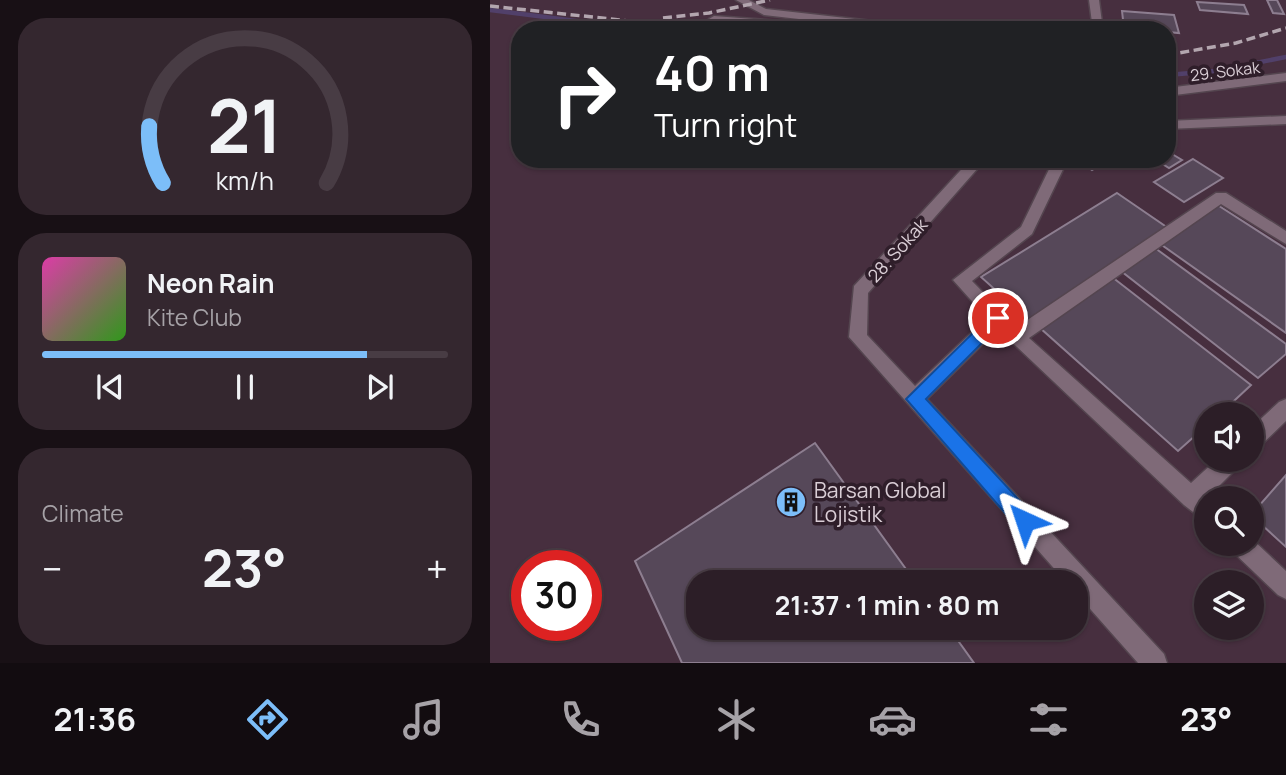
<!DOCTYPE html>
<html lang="en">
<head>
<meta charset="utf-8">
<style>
  :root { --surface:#2c1e27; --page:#34272f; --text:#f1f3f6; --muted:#a6a2a7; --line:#483c44; --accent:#7cbef9 }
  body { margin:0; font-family:Manrope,sans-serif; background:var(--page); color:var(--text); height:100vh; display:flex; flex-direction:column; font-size:26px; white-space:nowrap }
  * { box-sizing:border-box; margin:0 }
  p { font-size:23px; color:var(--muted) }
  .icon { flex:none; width:38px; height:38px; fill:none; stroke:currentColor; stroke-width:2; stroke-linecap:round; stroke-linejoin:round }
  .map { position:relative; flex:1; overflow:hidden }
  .panel { display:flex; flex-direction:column; gap:18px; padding:18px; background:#181015; width:490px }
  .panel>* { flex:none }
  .top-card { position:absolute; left:21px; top:21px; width:665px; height:147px; border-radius:28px; box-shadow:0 2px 5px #0004,0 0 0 2px var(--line); background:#202124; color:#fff; overflow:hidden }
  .controls { position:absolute; left:704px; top:402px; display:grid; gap:14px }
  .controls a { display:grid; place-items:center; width:70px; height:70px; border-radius:50%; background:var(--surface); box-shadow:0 2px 5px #0004,0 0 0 2px var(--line); font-size:35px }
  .speed { position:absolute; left:21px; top:550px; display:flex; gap:14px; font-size:35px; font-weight:700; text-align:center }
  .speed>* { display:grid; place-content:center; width:91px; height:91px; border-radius:50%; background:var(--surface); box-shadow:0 2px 5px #0004,0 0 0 2px var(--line); line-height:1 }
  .speed .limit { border:10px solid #d22; background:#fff; color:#111 }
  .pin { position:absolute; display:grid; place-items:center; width:60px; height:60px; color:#fff; margin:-30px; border:4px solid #fff; border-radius:50%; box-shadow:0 2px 7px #0007 }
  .me { position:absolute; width:77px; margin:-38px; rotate:318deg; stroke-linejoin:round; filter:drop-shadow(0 0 5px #0008) }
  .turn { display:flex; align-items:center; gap:24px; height:147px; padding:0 28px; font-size:32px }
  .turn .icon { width:91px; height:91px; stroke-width:2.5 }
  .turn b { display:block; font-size:49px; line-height:60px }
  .big { font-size:52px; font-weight:700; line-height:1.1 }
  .panel .widget { flex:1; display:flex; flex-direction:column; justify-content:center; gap:10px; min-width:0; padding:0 24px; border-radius:28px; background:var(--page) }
  .panel .dial { align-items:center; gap:0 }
  .dial svg { height:182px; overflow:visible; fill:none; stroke:var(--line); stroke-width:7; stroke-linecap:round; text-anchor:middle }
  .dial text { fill:var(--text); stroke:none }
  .song { display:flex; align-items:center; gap:21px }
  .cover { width:84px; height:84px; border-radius:10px; background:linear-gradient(135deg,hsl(320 70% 55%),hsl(110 70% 35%)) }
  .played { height:7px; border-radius:4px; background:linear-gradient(90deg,var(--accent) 80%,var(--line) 80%) }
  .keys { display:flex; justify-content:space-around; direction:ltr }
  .heat { display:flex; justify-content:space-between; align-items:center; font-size:38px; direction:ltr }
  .trip { position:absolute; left:196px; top:570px; width:402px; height:70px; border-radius:28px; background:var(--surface); box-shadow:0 2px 5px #0004,0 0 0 2px var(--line); font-weight:700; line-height:70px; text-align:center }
  .tab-bar { display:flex; height:112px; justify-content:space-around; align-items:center; background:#120c10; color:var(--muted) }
  .tab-bar .icon { width:49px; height:49px }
  .tab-bar .selected { color:var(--accent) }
  .tab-bar b { font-size:32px; color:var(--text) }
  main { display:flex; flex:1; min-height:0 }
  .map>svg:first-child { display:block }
  .built { fill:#472f3f; fill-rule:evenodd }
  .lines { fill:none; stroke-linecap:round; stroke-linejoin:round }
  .stream { stroke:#51406a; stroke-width:4.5 }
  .building { fill:#564859; stroke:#8d7e90; stroke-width:2 }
  .minor-casing { stroke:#54454f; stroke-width:3 }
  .minor { fill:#7f6a78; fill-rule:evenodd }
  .rail { stroke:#b3a6af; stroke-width:3.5; stroke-dasharray:9 4.5; stroke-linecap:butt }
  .route { fill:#1a73e8; stroke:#114b97; stroke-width:2 }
  .labels { text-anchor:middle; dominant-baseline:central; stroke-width:7; stroke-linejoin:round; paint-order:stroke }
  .far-street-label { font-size:16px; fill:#daced6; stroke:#2f1e2a }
  .street-label { font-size:18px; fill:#daced6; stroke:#2f1e2a }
  .near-poi-label { font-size:21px; fill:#daced6; stroke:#2f1e2a; text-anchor:start }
</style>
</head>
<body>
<main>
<section class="panel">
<div class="widget dial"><svg viewBox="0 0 100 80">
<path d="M14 69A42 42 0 1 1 86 69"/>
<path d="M14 69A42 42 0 0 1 8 44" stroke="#7cbef9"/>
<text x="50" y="56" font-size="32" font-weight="700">21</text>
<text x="50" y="72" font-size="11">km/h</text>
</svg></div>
<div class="widget">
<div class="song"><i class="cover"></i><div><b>Neon Rain</b><p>Kite Club</p></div></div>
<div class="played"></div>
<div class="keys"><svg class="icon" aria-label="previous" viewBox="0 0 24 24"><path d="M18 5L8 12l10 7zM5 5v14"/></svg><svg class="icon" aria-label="pause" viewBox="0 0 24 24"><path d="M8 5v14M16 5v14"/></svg><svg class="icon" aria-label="next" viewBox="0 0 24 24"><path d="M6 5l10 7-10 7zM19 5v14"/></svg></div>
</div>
<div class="widget"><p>Climate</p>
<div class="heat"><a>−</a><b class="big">23°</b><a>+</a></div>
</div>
</section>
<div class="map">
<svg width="796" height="663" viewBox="0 0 796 663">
  <rect width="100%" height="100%" fill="#3a2834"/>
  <path class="built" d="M 0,0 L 796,0 L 796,663 L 0,663 ZM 30,30 L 677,30 L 677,159 L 30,159 ZM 716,415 L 761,415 L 761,460 L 716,460 ZM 716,499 L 761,499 L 761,544 L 716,544 ZM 37,565 L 96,565 L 96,625 L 37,625 ZM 208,583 L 586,583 L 586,628 L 208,628 ZM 716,583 L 761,583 L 761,628 L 716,628 Z"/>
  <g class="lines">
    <path class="stream" d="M 0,10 L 156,30
      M 677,75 L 725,71 L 796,57"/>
  </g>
  <path class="building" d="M 777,0 L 787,0 L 794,14 L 783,13 Z
    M 707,2 L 754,5 L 758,14 L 710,10 Z
    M 632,11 L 684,15 L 689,33 L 634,28 Z
    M 682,154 L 692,160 L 679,168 L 668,161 Z
    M 587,159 L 620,159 L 602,170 Z
    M 703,159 L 733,178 L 694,202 L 664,182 Z
    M 627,193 L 678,228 L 540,321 L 491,277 Z
    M 726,204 L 796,249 L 796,333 L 669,243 Z
    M 665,248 L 796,344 L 796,354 L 768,378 L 631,271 Z
    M 622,277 L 761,385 L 729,415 L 716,415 L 716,426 L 688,451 L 549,327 Z
    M 325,443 L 426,583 L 208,583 L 208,628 L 459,628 L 484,663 L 192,663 L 145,561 Z
    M 796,475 L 796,547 L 761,515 Z"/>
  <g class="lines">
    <g class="minor-casing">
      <path id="minor" d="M 246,0 L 259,0 L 276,9 L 436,27 L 441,30 L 405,30 L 274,15 Z
        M 599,0 L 609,0 L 613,30 L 603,30 Z
        M 224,16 L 290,21 L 295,24 L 290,27 L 220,21 L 219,19 Z
        M 796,73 L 796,81 L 677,96 L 677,88 Z
        M 796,116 L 796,124 L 677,129 L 677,121 Z
        M 481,159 L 496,159 L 378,293 L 377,335 L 425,386 L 497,318 L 463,280 L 531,227 L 564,159 L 578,159 L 542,234 L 482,281 L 527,327 L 726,193 L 736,193 L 796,231 L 796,244 L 731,204 L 539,338 L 701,483 L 726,460 L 751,460 L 748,467 L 716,499 L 716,522 L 694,505 L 508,329 L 437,399 L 674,654 L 677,663 L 648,663 L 586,593 L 586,583 L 577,583 L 359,337 L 364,286 Z
        M 796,399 L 796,421 L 768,448 L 761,450 L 761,428 L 789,402 Z
        M 761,538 L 796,571 L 796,599 L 788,595 L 743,552 L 740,544 L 761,544 Z"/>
    </g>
    <use href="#minor" class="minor"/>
    <path class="rail" d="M 0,6 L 223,30
      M 173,18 L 219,13 L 280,0
      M 677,55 L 746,43 L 796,28"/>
  </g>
  <path class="route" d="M 508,312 L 513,314 L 513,322 L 436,399 L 542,514 L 545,521 L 542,528 L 535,530 L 528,528 L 416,399 L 502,314 Z"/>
  <defs>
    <g id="building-disc" transform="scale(1.575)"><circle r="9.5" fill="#7cbef9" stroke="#2f1e2a"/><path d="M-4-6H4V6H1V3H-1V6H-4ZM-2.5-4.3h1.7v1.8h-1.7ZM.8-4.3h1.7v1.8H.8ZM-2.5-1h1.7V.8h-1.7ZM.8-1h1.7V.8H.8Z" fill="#111"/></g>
  </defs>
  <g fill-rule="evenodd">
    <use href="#building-disc" x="301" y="502"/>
  </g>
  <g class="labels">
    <g class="far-street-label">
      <text transform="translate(735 71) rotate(-7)">29. Sokak</text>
    </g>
    <g class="street-label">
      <text transform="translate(407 250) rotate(-48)">28. Sokak</text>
    </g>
    <g class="near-poi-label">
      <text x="324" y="490">Barsan Global<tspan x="324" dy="24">Lojistik</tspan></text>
    </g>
  </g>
</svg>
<div class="controls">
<a><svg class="icon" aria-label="sound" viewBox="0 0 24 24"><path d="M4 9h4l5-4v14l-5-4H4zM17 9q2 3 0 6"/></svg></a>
<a><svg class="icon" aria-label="search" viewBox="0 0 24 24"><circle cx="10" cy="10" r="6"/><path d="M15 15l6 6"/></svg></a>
<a><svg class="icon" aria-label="layers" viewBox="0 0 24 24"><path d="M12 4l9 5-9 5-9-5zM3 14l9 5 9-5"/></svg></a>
</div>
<div class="speed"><div class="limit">30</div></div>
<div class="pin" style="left:508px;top:318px;background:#d93025"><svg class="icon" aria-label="arrive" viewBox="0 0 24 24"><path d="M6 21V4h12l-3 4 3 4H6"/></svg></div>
<svg class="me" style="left:535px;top:521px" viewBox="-20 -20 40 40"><path d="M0-17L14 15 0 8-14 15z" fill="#1a73e8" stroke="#fff" stroke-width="4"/></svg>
<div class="trip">21:37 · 1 min · 80 m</div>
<div class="top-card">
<div class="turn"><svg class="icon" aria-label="right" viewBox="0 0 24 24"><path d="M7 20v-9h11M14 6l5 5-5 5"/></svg><div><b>40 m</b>Turn right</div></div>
</div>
</div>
</main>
<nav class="tab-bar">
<b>21:36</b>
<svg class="icon selected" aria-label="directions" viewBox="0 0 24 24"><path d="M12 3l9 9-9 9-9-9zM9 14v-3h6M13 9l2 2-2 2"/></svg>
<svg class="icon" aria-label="music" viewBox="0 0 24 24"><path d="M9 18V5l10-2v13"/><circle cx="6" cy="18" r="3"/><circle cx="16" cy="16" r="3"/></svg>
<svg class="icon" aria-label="phone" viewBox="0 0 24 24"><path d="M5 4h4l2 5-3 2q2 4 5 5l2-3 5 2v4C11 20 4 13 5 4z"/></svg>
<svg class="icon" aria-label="climate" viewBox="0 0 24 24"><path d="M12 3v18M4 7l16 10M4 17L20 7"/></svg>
<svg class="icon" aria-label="car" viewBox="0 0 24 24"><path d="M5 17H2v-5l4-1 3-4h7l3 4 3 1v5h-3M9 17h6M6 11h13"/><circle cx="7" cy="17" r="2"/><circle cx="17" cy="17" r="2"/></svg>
<svg class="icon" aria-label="filters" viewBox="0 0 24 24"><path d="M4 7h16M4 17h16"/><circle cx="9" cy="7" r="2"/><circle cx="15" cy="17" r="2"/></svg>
<b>23°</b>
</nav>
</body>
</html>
